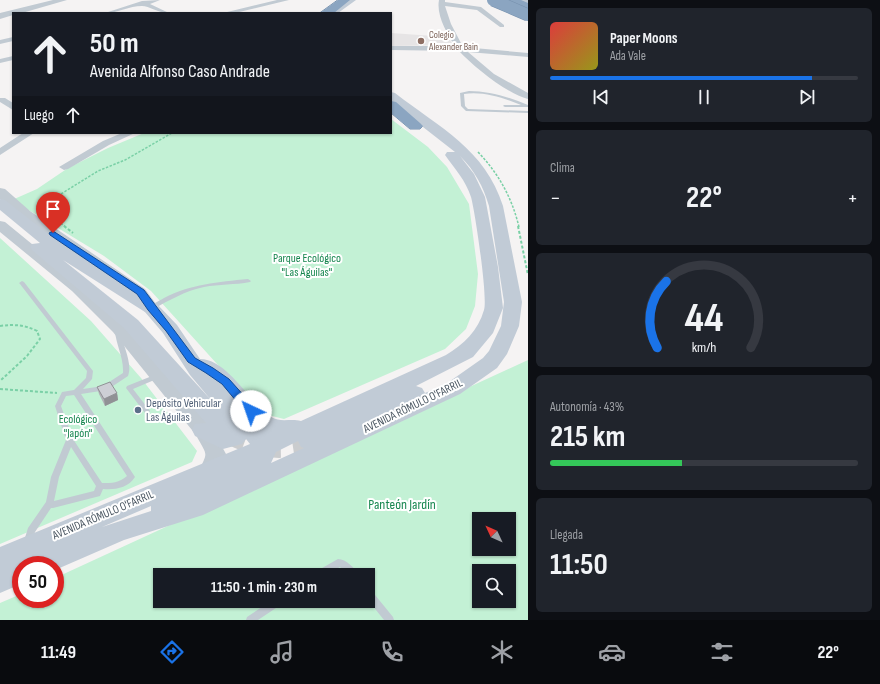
<!DOCTYPE html>
<html lang="es">
<head>
<meta charset="utf-8">
<style>
  :root { --surface:#171b24; --page:#20242c; --text:#f1f3f6; --muted:#9ea1a6; --line:#363941; --accent:#1a73e8 }
  body { margin:0; font-family:"Sofia Sans Condensed",sans-serif; background:var(--page); color:var(--text); height:100vh; display:flex; flex-direction:column; font-size:15px; white-space:nowrap }
  * { box-sizing:border-box; margin:0 }
  p { font-size:13px; color:var(--muted) }
  .icon { flex:none; width:22px; height:22px; fill:none; stroke:currentColor; stroke-width:2; stroke-linecap:round; stroke-linejoin:round }
  .map { position:relative; flex:1; overflow:hidden }
  .drawer { display:flex; flex-direction:column; gap:8px; padding:8px; background:#0d0f14; width:352px }
  .drawer>* { flex:none }
  .banner { position:absolute; left:12px; top:12px; width:380px; height:122px; border-radius:0px; box-shadow:0 1px 3px #0004; background:#171b24; color:var(--text); overflow:hidden }
  .needle { width:26px; rotate:314deg }
  .fabs { position:absolute; left:472px; top:512px; display:grid; gap:8px }
  .fabs a { display:grid; place-items:center; width:44px; height:44px; border-radius:0px; background:var(--surface); box-shadow:0 1px 3px #0004; font-size:20px }
  .speed { position:absolute; left:12px; top:556px; display:flex; gap:8px; font-size:20px; font-weight:700; text-align:center }
  .speed>* { display:grid; place-content:center; width:52px; height:52px; border-radius:50%; background:var(--surface); box-shadow:0 1px 3px #0004; line-height:1 }
  .speed .limit { border:6px solid #d22; background:#fff; color:#111 }
  .pin { position:absolute; display:grid; place-items:center; width:34px; height:34px; color:#fff; margin:-41px -17px; border-radius:50% 50% 50% 0; rotate:-45deg; box-shadow:0 0 4px #0007 }
  .pin .icon { rotate:45deg }
  .me { position:absolute; width:44px; margin:-22px; rotate:318deg; stroke-linejoin:round; filter:drop-shadow(0 0 3px #0008) }
  .turn { display:flex; align-items:center; gap:14px; height:84px; padding:0 12px; font-size:18px }
  .turn .icon { width:52px; height:52px; stroke-width:2.5 }
  .turn b { display:block; font-size:28px; line-height:34px }
  .then { display:flex; align-items:center; height:38px; padding:0 12px; background:#0003; gap:8px; font-size:15px }
  .big { font-size:30px; font-weight:700; line-height:1.1 }
  .drawer .widget { flex:1; display:flex; flex-direction:column; justify-content:center; gap:6px; min-width:0; padding:0 14px; border-radius:6px; background:var(--page) }
  .drawer .dial { align-items:center; gap:0 }
  .dial svg { height:104px; overflow:visible; fill:none; stroke:var(--line); stroke-width:7; stroke-linecap:round; text-anchor:middle }
  .dial text { fill:var(--text); stroke:none }
  .song { display:flex; align-items:center; gap:12px }
  .cover { width:48px; height:48px; border-radius:6px; background:linear-gradient(135deg,hsl(0 70% 55%),hsl(60 70% 35%)) }
  .played { height:4px; border-radius:2px; background:linear-gradient(90deg,var(--accent) 85%,var(--line) 85%) }
  .keys { display:flex; justify-content:space-around; direction:ltr }
  .heat { display:flex; justify-content:space-between; align-items:center; font-size:22px; direction:ltr }
  .charge { height:6px; border-radius:3px; background:linear-gradient(90deg,#34c759 43%,var(--line) 0) }
  .trip { position:absolute; left:153px; top:568px; width:222px; height:40px; border-radius:0px; background:var(--surface); box-shadow:0 1px 3px #0004; font-weight:700; line-height:40px; text-align:center }
  .tabs { display:flex; height:64px; justify-content:space-around; align-items:center; background:#090b0e; color:var(--muted) }
  .tabs .icon { width:28px; height:28px }
  .tabs .on { color:var(--accent) }
  .tabs b { font-size:18px; color:var(--text) }
  main { display:flex; flex:1; min-height:0 }
  .map>svg:first-child { display:block }
  .education { fill:#e6e4e5 }
  .green { fill:#c3f1d5; fill-rule:evenodd }
  .lines { fill:none; stroke-linecap:round; stroke-linejoin:round }
  .secondary-tunnel { stroke:#caccce; stroke-width:24; stroke-dasharray:24 12; stroke-linecap:butt }
  .motorway-casing { stroke:#7690ad; stroke-width:1 }
  .path-far1 { stroke:#7ad0a6; stroke-width:1.5; stroke-dasharray:2.5 1.5; stroke-linecap:butt }
  .path { stroke:#7ad0a6; stroke-width:2; stroke-dasharray:3 2; stroke-linecap:butt }
  .service { fill:#c1cad2; fill-rule:evenodd }
  .minor { fill:#c1cad2; fill-rule:evenodd }
  .tertiary { fill:#c1cad2; fill-rule:evenodd }
  .secondary { fill:#c1cbd6; fill-rule:evenodd }
  .motorway { fill:#8ba5c1; fill-rule:evenodd }
  .motorway-bridge-casing { stroke:#7690ad; stroke-width:13; stroke-linecap:butt }
  .motorway-bridge { stroke:#8ba5c1; stroke-width:12 }
  .wall { fill:#b0b2b7 }
  .shaded-wall { fill:#909195 }
  .building { fill:#cdcfd5; stroke:#909195 }
  .route { fill:#1a73e8; stroke:#114b97 }
  .education-dot { fill:#8d6e63; stroke:#fff; stroke-width:1.5 }
  .service-dot { fill:#5c6f8a; stroke:#fff; stroke-width:1.5 }
  .labels { text-anchor:middle; dominant-baseline:central; stroke-width:4; stroke-linejoin:round; paint-order:stroke }
  .far-education-label { font-size:10px; fill:#785e54; stroke:#fff; text-anchor:start }
  .park-label { font-size:12px; fill:#17864f; stroke:#fff }
  .service-label { font-size:12px; fill:#4e5e75; stroke:#fff; text-anchor:start }
  .street-label { font-size:12px; fill:#4a5661; stroke:#fff }
  .near-park-label { font-size:14px; fill:#17864f; stroke:#fff }
</style>
</head>
<body>
<main>
<div class="map">
<svg width="528" height="620" viewBox="0 0 528 620">
  <rect width="100%" height="100%" fill="#f5f3f3"/>
  <path class="education" d="M 391,33 L 448,37 L 453,45 L 391,46 Z"/>
  <path class="green" d="M 391,119 L 428,147 L 447,167 L 469,204 L 478,274 L 475,306 L 466,329 L 445,349 L 284,419 L 268,415 L 217,364 L 151,291 L 104,256 L 12,200 L 37,189 L 68,168 L 108,148 L 144,133 L 391,133 Z
    M 0,238 L 91,321 L 141,378 L 197,451 L 192,462 L 0,544 Z
    M 528,360 L 528,620 L 0,620 L 0,603 L 21,594 L 21,599 L 55,599 L 55,578 ZM 479,519 L 509,519 L 509,549 L 479,549 ZM 479,571 L 509,571 L 509,601 L 479,601 ZM 160,575 L 368,575 L 368,601 L 160,601 Z"/>
  <g class="lines">
    <path class="secondary-tunnel" d="M 224,429 C 251,445 278,451 309,441"/>
    <g class="motorway-casing">
      <path id="motorway" d="M 338,0 L 350,0 L 334,13 L 320,13 Z
        M 506,0 L 521,0 L 528,3 L 528,10 L 507,2 Z
        M 391,101 L 396,102 L 420,123 L 423,126 L 420,129 L 410,129 L 391,113 Z"/>
    </g>
    <path class="path-far1" d="M 478,152 C 499,174 512,198 519,227
      M 66,227 L 49,215 L 44,208 L 48,202 L 98,171 L 125,160 L 172,133"/>
    <path class="path" d="M 64,226 L 73,233
      M 518,226 L 528,275
      M 0,326 C 14,324 25,325 37,331 L 40,339 L 27,356 L 0,381
      M 0,389 L 57,393"/>
    <path class="service" d="M 469,91 C 489,91 509,97 528,105 L 528,107 L 505,107 L 503,106 L 504,105 L 521,105 C 504,98 483,91 464,94 L 465,106 L 468,109 L 528,111 L 528,113 L 466,111 L 461,106 L 460,93 Z
      M 248,279 L 251,281 L 250,282 C 235,285 219,284 204,287 C 185,291 170,300 153,309 L 149,309 L 148,308 C 152,304 159,301 164,298 C 191,284 218,282 248,279 Z
      M 22,281 L 24,282 L 93,371 L 92,379 L 83,389 L 103,386 L 123,373 C 124,358 116,345 115,331 L 118,329 L 121,331 C 122,345 133,362 128,376 L 107,390 L 81,394 L 135,477 C 128,488 115,490 103,489 L 100,496 L 53,508 L 51,508 L 35,532 L 31,544 L 28,545 L 25,544 L 24,541 L 28,528 L 46,502 L 51,477 L 66,440 L 55,406 L 62,392 L 74,390 L 86,378 L 87,371 L 20,284 L 19,283 ZM 74,395 L 127,476 C 119,483 112,483 102,483 L 73,439 L 61,406 L 66,396 ZM 71,447 L 96,486 L 94,491 L 54,501 L 59,477 Z
      M 157,374 L 159,374 L 160,376 L 159,378 L 133,389 L 150,411 L 149,413 L 147,414 L 145,413 L 126,388 L 127,386 Z
      M 338,559 C 346,559 355,568 358,575 L 348,575 L 340,567 L 326,575 L 314,575 L 315,572 Z
      M 368,589 L 371,590 L 393,617 L 394,620 L 384,620 L 368,600 Z
      M 271,601 L 283,601 L 282,604 L 258,620 L 246,620 L 247,617 Z"/>
    <path class="minor" d="M 160,0 L 150,4 L 169,13 C 158,13 149,6 142,6 C 129,6 118,13 105,13 L 142,1 Z
      M 277,0 L 289,0 L 235,13 L 223,13 Z
      M 439,0 L 445,0 L 445,2 L 481,7 L 504,25 L 504,27 L 500,27 L 477,10 L 445,6 L 451,24 L 463,47 L 528,53 L 528,57 L 468,52 L 494,74 L 528,93 L 528,99 C 506,93 474,67 459,51 L 391,50 L 391,46 L 455,46 C 447,34 436,15 439,0 Z
      M 13,37 L 13,41 L 0,44 L 0,40 Z
      M 13,56 L 13,60 L 0,63 L 0,59 Z
      M 0,98 L 5,98 L 13,103 L 13,110 L 0,102 Z
      M 23,133 L 34,133 L 0,155 L 0,148 Z
      M 122,133 L 135,133 L 109,145 L 68,169 L 64,170 L 59,167 L 103,141 Z"/>
    <path class="tertiary" d="M 53,0 L 67,0 L 22,13 L 13,13 L 13,15 L 0,19 L 0,13 Z
      M 0,188 L 5,189 L 30,211 L 145,289 L 159,308 L 157,312 L 151,313 L 145,312 L 135,295 L 20,217 L 0,199 Z
      M 0,221 L 5,222 L 82,285 L 125,324 L 210,425 L 226,454 L 225,462 L 215,478 L 208,480 L 201,478 L 198,472 C 209,451 207,456 196,435 L 113,332 L 72,291 L 0,232 Z"/>
    <path class="secondary" d="M 345,0 L 356,0 L 338,13 L 327,13 Z
      M 520,0 L 528,0 L 528,5 Z
      M 391,92 L 395,93 C 440,128 485,149 503,206 L 522,302 L 519,326 L 507,354 L 497,368 L 460,394 L 203,515 L 124,540 L 55,570 L 55,565 L 21,565 L 21,584 L 0,593 L 0,547 L 250,444 L 246,439 L 242,444 L 223,449 L 195,436 L 192,430 L 195,424 L 206,423 L 124,328 L 32,250 L 30,247 L 32,244 L 40,243 L 0,210 L 0,199 L 5,200 L 61,244 L 157,304 L 177,325 L 200,359 C 228,359 249,403 271,417 C 281,423 291,418 301,421 L 446,355 C 464,344 478,331 484,310 C 488,298 475,211 471,197 C 466,181 455,169 445,155 L 447,152 L 455,152 L 391,102 ZM 460,156 C 475,171 483,186 489,206 L 504,302 L 501,326 L 489,351 L 483,358 L 446,384 L 425,393 L 422,388 L 416,386 L 473,357 L 493,333 L 503,308 L 498,267 L 485,197 L 474,174 ZM 63,260 L 145,312 L 163,333 L 190,375 L 211,400 L 138,320 ZM 298,441 L 301,447 L 304,448 L 271,463 L 276,452 ZM 151,506 L 151,511 L 102,527 ZM 28,559 L 26,562 L 23,561 Z"/>
    <use href="#motorway" class="motorway"/>
    <g class="motorway-bridge-casing">
      <path id="motorway-bridge" d="M 493,0 L 528,15"/>
    </g>
    <use href="#motorway-bridge" class="motorway-bridge"/>
  </g>
  <path class="wall" d="M 97,387 L 117,393 L 118,400 L 105,406 L 99,394 Z"/>
  <path class="shaded-wall" d="M 117,393 L 118,400 L 105,406 L 104,399 Z"/>
  <path class="building" d="M 110,382 L 117,393 L 104,399 L 97,387 Z"/>
  <path class="route" d="M 53,231 L 144,290 L 195,358 L 213,368 L 229,379 L 255,408 L 256,411 L 255,414 L 247,414 L 222,384 L 206,373 L 188,362 L 166,331 L 148,310 L 137,294 L 50,235 L 49,233 Z"/>
  <circle class="education-dot" cx="421" cy="41" r="4"/>
  <circle class="service-dot" cx="138" cy="410" r="4"/>
  <g class="labels">
    <g class="far-education-label">
      <text x="429" y="35">Colegio<tspan x="429" dy="12">Alexander Bain</tspan></text>
    </g>
    <g class="park-label">
      <text x="307" y="258">Parque Ecológico<tspan x="307" dy="14">"Las Águilas"</tspan></text>
      <text x="78" y="419">Ecológico<tspan x="78" dy="14">"Japón"</tspan></text>
    </g>
    <g class="service-label">
      <text x="146" y="403">Depósito Vehicular<tspan x="146" dy="14">Las Águilas</tspan></text>
    </g>
    <g class="street-label">
      <text transform="translate(413 406) rotate(-26)">AVENIDA RÓMULO O'FARRIL</text>
      <text transform="translate(103 515) rotate(-23)">AVENIDA RÓMULO O'FARRIL</text>
    </g>
    <g class="near-park-label">
      <text x="402" y="504">Panteón Jardín</text>
    </g>
  </g>
</svg>
<div class="fabs">
<a><svg class="needle" viewBox="-14 -14 28 28"><path d="M0-13l5 13h-10z" fill="#e53935"/><path d="M0 13l5-13h-10z" fill="#9ea1a6"/></svg></a>
<a><svg class="icon" aria-label="search" viewBox="0 0 24 24"><circle cx="10" cy="10" r="6"/><path d="M15 15l6 6"/></svg></a>
</div>
<div class="speed"><div class="limit">50</div></div>
<div class="pin" style="left:53px;top:233px;background:#d93025"><svg class="icon" aria-label="arrive" viewBox="0 0 24 24"><path d="M6 21V4h12l-3 4 3 4H6"/></svg></div>
<svg class="me" style="left:251px;top:411px" viewBox="-20 -20 40 40"><circle r="19" fill="#fff"/><path d="M0-13L10 11 0 6-10 11z" fill="#1a73e8"/></svg>
<div class="trip">11:50 · 1 min · 230 m</div>
<div class="banner">
<div class="turn"><svg class="icon" aria-label="ahead" viewBox="0 0 24 24"><path d="M12 20V5M6 11l6-6 6 6"/></svg><div><b>50 m</b>Avenida Alfonso Caso Andrade</div></div>
<div class="then">Luego<svg class="icon" aria-label="ahead" viewBox="0 0 24 24"><path d="M12 20V5M6 11l6-6 6 6"/></svg></div>
</div>
</div>
<section class="drawer">
<div class="widget">
<div class="song"><i class="cover"></i><div><b>Paper Moons</b><p>Ada Vale</p></div></div>
<div class="played"></div>
<div class="keys"><svg class="icon" aria-label="previous" viewBox="0 0 24 24"><path d="M18 5L8 12l10 7zM5 5v14"/></svg><svg class="icon" aria-label="pause" viewBox="0 0 24 24"><path d="M8 5v14M16 5v14"/></svg><svg class="icon" aria-label="next" viewBox="0 0 24 24"><path d="M6 5l10 7-10 7zM19 5v14"/></svg></div>
</div>
<div class="widget"><p>Clima</p>
<div class="heat"><a>−</a><b class="big">22°</b><a>+</a></div>
</div>
<div class="widget dial"><svg viewBox="0 0 100 80">
<path d="M14 69A42 42 0 1 1 86 69"/>
<path d="M14 69A42 42 0 0 1 21 18" stroke="#1a73e8"/>
<text x="50" y="56" font-size="32" font-weight="700">44</text>
<text x="50" y="72" font-size="11">km/h</text>
</svg></div>
<div class="widget"><p>Autonomía · 43%</p><b class="big">215 km</b><div class="charge"></div></div>
<div class="widget"><p>Llegada</p><b class="big">11:50</b></div>
</section>
</main>
<nav class="tabs">
<b>11:49</b>
<svg class="icon on" aria-label="directions" viewBox="0 0 24 24"><path d="M12 3l9 9-9 9-9-9zM9 14v-3h6M13 9l2 2-2 2"/></svg>
<svg class="icon" aria-label="music" viewBox="0 0 24 24"><path d="M9 18V5l10-2v13"/><circle cx="6" cy="18" r="3"/><circle cx="16" cy="16" r="3"/></svg>
<svg class="icon" aria-label="phone" viewBox="0 0 24 24"><path d="M5 4h4l2 5-3 2q2 4 5 5l2-3 5 2v4C11 20 4 13 5 4z"/></svg>
<svg class="icon" aria-label="climate" viewBox="0 0 24 24"><path d="M12 3v18M4 7l16 10M4 17L20 7"/></svg>
<svg class="icon" aria-label="car" viewBox="0 0 24 24"><path d="M5 17H2v-5l4-1 3-4h7l3 4 3 1v5h-3M9 17h6M6 11h13"/><circle cx="7" cy="17" r="2"/><circle cx="17" cy="17" r="2"/></svg>
<svg class="icon" aria-label="filters" viewBox="0 0 24 24"><path d="M4 7h16M4 17h16"/><circle cx="9" cy="7" r="2"/><circle cx="15" cy="17" r="2"/></svg>
<b>22°</b>
</nav>
</body>
</html>
